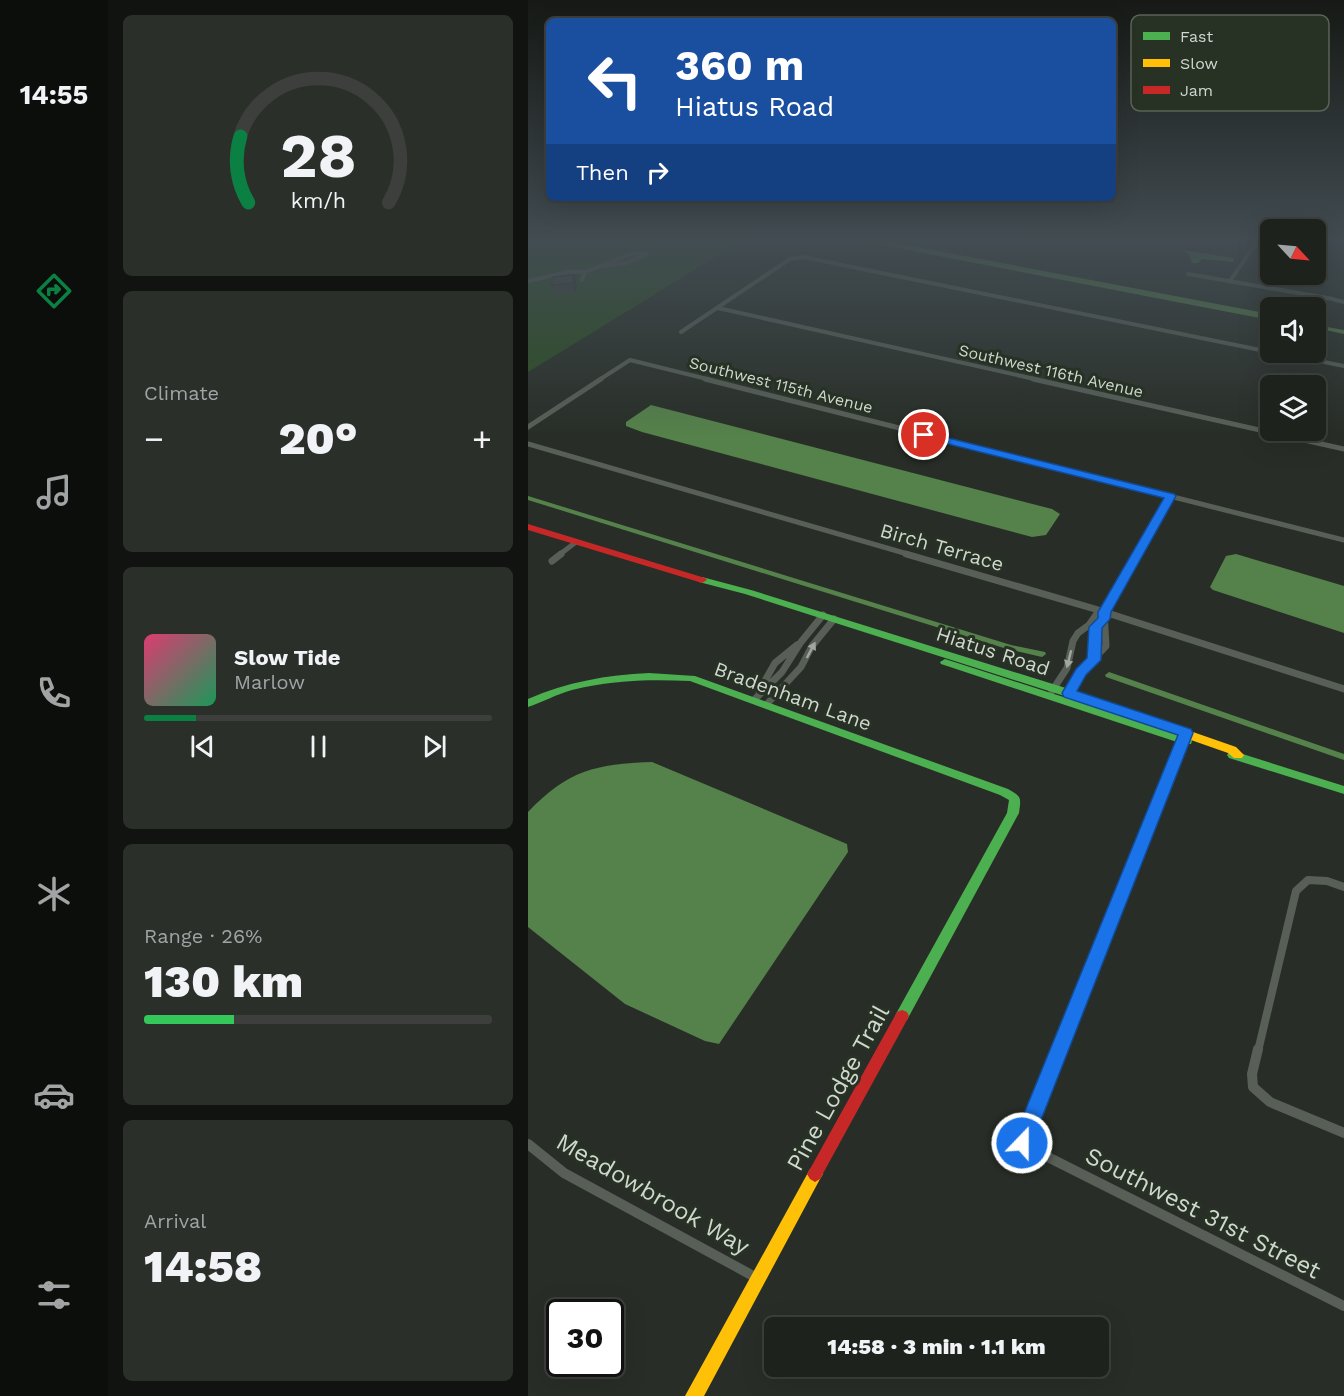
<!DOCTYPE html>
<html lang="en">
<head>
<meta charset="utf-8">
<style>
  :root { --surface:#1e221d; --page:#2b2f2a; --text:#f1f3f6; --muted:#a1a4a4; --line:#3c3f3b; --accent:#0b8043 }
  body { margin:0; font-family:"Work Sans",sans-serif; background:var(--page); color:var(--text); height:100vh; display:flex; flex-direction:column; font-size:22px; white-space:nowrap }
  * { box-sizing:border-box; margin:0 }
  p { font-size:20px; color:var(--muted) }
  .icon { flex:none; width:33px; height:33px; fill:none; stroke:currentColor; stroke-width:2; stroke-linecap:round; stroke-linejoin:round }
  .map { position:relative; flex:1; overflow:hidden }
  .drawer { display:flex; flex-direction:column; gap:15px; padding:15px; background:#101310; width:420px }
  .drawer>* { flex:none }
  .banner { position:absolute; left:18px; top:18px; width:570px; height:183px; border-radius:9px; box-shadow:0 6px 24px #0002,0 0 0 2px var(--line); background:#1a4fa0; color:#fff; overflow:hidden }
  .needle { width:39px; rotate:116deg }
  .tools { position:absolute; left:732px; top:219px; display:grid; gap:12px }
  .tools a { display:grid; place-items:center; width:66px; height:66px; border-radius:9px; background:var(--surface); box-shadow:0 6px 24px #0002,0 0 0 2px var(--line); font-size:30px }
  .speed { position:absolute; left:18px; top:1299px; display:flex; gap:12px; font-size:30px; font-weight:700; text-align:center }
  .speed>* { display:grid; place-content:center; width:78px; height:78px; border-radius:50%; background:var(--surface); box-shadow:0 6px 24px #0002,0 0 0 2px var(--line); line-height:1 }
  .speed .limit { border:3px solid #111; border-radius:9px; background:#fff; color:#111 }
  .pin { position:absolute; display:grid; place-items:center; width:51px; height:51px; color:#fff; margin:-26px; border:3px solid #fff; border-radius:50%; box-shadow:0 2px 6px #0007 }
  .me { position:absolute; width:66px; margin:-33px; rotate:22deg; stroke-linejoin:round; filter:drop-shadow(0 0 4px #0008) }
  .turn { display:flex; align-items:center; gap:21px; height:126px; padding:0 30px; font-size:27px }
  .turn .icon { width:78px; height:78px; stroke-width:2.5 }
  .turn b { display:block; font-size:42px; line-height:51px }
  .then { display:flex; align-items:center; height:57px; padding:0 30px; background:#0003; gap:12px; font-size:22px }
  .big { font-size:45px; font-weight:800; line-height:1.1 }
  .drawer .widget { flex:1; display:flex; flex-direction:column; justify-content:center; gap:9px; min-width:0; padding:0 21px; border-radius:9px; background:var(--page) }
  .drawer .dial { align-items:center; gap:0 }
  .dial svg { height:156px; overflow:visible; fill:none; stroke:var(--line); stroke-width:7; stroke-linecap:round; text-anchor:middle }
  .dial text { fill:var(--text); stroke:none }
  .song { display:flex; align-items:center; gap:18px }
  .cover { width:72px; height:72px; border-radius:9px; background:linear-gradient(135deg,hsl(340 70% 55%),hsl(150 70% 35%)) }
  .played { height:6px; border-radius:3px; background:linear-gradient(90deg,var(--accent) 15%,var(--line) 15%) }
  .keys { display:flex; justify-content:space-around; direction:ltr }
  .heat { display:flex; justify-content:space-between; align-items:center; font-size:33px; direction:ltr }
  .charge { height:9px; border-radius:4px; background:linear-gradient(90deg,#34c759 26%,var(--line) 0) }
  .trip { position:absolute; left:236px; top:1317px; width:345px; height:60px; border-radius:9px; background:var(--surface); box-shadow:0 6px 24px #0002,0 0 0 2px var(--line); font-weight:800; line-height:60px; text-align:center }
  main { display:flex; flex:1; min-height:0 }
  .menu { display:flex; flex-direction:column; width:108px; justify-content:space-around; align-items:center; background:#0c0e0c; color:var(--muted) }
  .menu .icon { width:42px; height:42px }
  .menu .selected { color:var(--accent) }
  .menu b { font-size:27px; color:var(--text) }
  .map>svg:first-child { display:block }
  .green { fill:#2b4f21 }
  .water { fill:#55814a }
  .lines { fill:none; stroke-linecap:round; stroke-linejoin:round }
  .canal { fill:#55814a; fill-rule:evenodd }
  .street-far4 { stroke:#585f57; stroke-width:4 }
  .street-far3 { stroke:#585f57; stroke-width:5 }
  .street-far2 { stroke:#585f57; stroke-width:7 }
  .street-far1 { stroke:#585f57; stroke-width:8 }
  .street { stroke:#585f57; stroke-width:10 }
  .fast { fill:#4caf50; fill-rule:evenodd }
  .slow { fill:#ffc107; fill-rule:evenodd }
  .jam { fill:#c62828; fill-rule:evenodd }
  .wall { fill:#3a3f3a }
  .shaded-wall { fill:#303330 }
  .building { fill:#444944; stroke:#303330; stroke-width:1.5 }
  .oneway { fill:#a0a79f }
  .route { fill:#1a73e8; stroke:#114b97; stroke-width:1.5 }
  .labels { text-anchor:middle; dominant-baseline:central; stroke-width:6; stroke-linejoin:round; paint-order:stroke }
  .far-street-label { font-size:16px; fill:#d0d7cf; stroke:#273124 }
  .street-label { font-size:20px; fill:#d0d7cf; stroke:#273124 }
  .near-street-label { font-size:24px; fill:#d0d7cf; stroke:#273124 }
  .key { fill:#273124; stroke:#5a6357; stroke-width:1.5 }
  .key-label { font-size:16px; fill:#d0d7cf }
</style>
</head>
<body>
<main>
<nav class="menu">
<b>14:55</b>
<svg class="icon selected" aria-label="directions" viewBox="0 0 24 24"><path d="M12 3l9 9-9 9-9-9zM9 14v-3h6M13 9l2 2-2 2"/></svg>
<svg class="icon" aria-label="music" viewBox="0 0 24 24"><path d="M9 18V5l10-2v13"/><circle cx="6" cy="18" r="3"/><circle cx="16" cy="16" r="3"/></svg>
<svg class="icon" aria-label="phone" viewBox="0 0 24 24"><path d="M5 4h4l2 5-3 2q2 4 5 5l2-3 5 2v4C11 20 4 13 5 4z"/></svg>
<svg class="icon" aria-label="climate" viewBox="0 0 24 24"><path d="M12 3v18M4 7l16 10M4 17L20 7"/></svg>
<svg class="icon" aria-label="car" viewBox="0 0 24 24"><path d="M5 17H2v-5l4-1 3-4h7l3 4 3 1v5h-3M9 17h6M6 11h13"/><circle cx="7" cy="17" r="2"/><circle cx="17" cy="17" r="2"/></svg>
<svg class="icon" aria-label="filters" viewBox="0 0 24 24"><path d="M4 7h16M4 17h16"/><circle cx="9" cy="7" r="2"/><circle cx="15" cy="17" r="2"/></svg>
</nav>
<section class="drawer">
<div class="widget dial"><svg viewBox="0 0 100 80">
<path d="M14 69A42 42 0 1 1 86 69"/>
<path d="M14 69A42 42 0 0 1 10 35" stroke="#0b8043"/>
<text x="50" y="56" font-size="32" font-weight="700">28</text>
<text x="50" y="72" font-size="11">km/h</text>
</svg></div>
<div class="widget"><p>Climate</p>
<div class="heat"><a>−</a><b class="big">20°</b><a>+</a></div>
</div>
<div class="widget">
<div class="song"><i class="cover"></i><div><b>Slow Tide</b><p>Marlow</p></div></div>
<div class="played"></div>
<div class="keys"><svg class="icon" aria-label="previous" viewBox="0 0 24 24"><path d="M18 5L8 12l10 7zM5 5v14"/></svg><svg class="icon" aria-label="pause" viewBox="0 0 24 24"><path d="M8 5v14M16 5v14"/></svg><svg class="icon" aria-label="next" viewBox="0 0 24 24"><path d="M6 5l10 7-10 7zM19 5v14"/></svg></div>
</div>
<div class="widget"><p>Range · 26%</p><b class="big">130 km</b><div class="charge"></div></div>
<div class="widget"><p>Arrival</p><b class="big">14:58</b></div>
</section>
<div class="map">
<svg width="816" height="1396" viewBox="0 0 816 1396">
  <rect width="100%" height="100%" fill="#282e27"/>
  <path class="green" d="M 0,240 L 215,240 L 0,372 Z"/>
  <path class="water" d="M 328,240 L 353,240 L 742,314 L 742,320 Z
    M 655,250 L 705,258 L 706,262 L 674,259 L 670,263 L 664,263 L 662,256 Z
    M 123,405 L 524,509 L 532,514 L 518,535 L 504,537 L 114,432 L 98,426 L 98,422 Z
    M 708,554 L 816,586 L 816,633 L 685,590 L 682,587 L 698,556 Z
    M 124,762 L 319,844 L 320,852 L 191,1044 L 177,1041 L 97,1004 L 0,927 L 0,812 C 40,770 68,764 124,762 Z"/>
  <g class="lines">
    <path class="canal" d="M 788,325 L 816,330 L 816,334 L 788,328 Z
      M 0,496 L 483,645 L 517,652 L 518,654 L 514,657 L 479,649 L 0,500 Z
      M 581,672 L 816,754 L 816,760 L 578,677 L 577,675 Z"/>
    <path class="street-far4" d="M 660,274 L 805,299
      M 54,280 L 57,272
      M 0,281 L 40,272 L 57,272 L 106,253 L 119,254 L 98,263 L 75,266
      M 702,281 L 730,240
      M 804,299 L 816,302
      M 190,308 L 511,380
      M 153,332 L 262,259 L 275,257 L 742,352
      M 747,352 L 816,366
      M 71,380 L 102,360 L 183,380"/>
    <path class="street-far3" d="M 177,379 L 816,540
      M 505,379 L 816,449
      M 0,427 L 73,379
      M 0,444 L 383,555
      M 31,555 L 48,542
      M 608,555 L 642,496"/>
    <path class="street-far2" d="M 378,554 L 567,609 L 816,689
      M 24,561 L 33,554
      M 566,660 L 568,633 L 576,619
      M 231,691 L 247,663 L 269,645
      M 524,691 L 539,668 L 545,641 L 550,633 L 561,625 L 568,615 L 576,612
      M 539,696 L 553,672 L 578,646 L 576,612 L 609,554
      M 226,700 L 254,672 L 273,642 L 295,615
      M 238,705 L 273,667 L 284,646 L 306,619
      M 641,775 L 657,735"/>
    <path class="street-far1" d="M 531,1051 L 642,774
      M 730,1051 L 768,891 L 780,880 L 799,881 L 816,887"/>
    <path class="street" d="M 532,1049 L 494,1144 L 816,1306
      M 730,1049 L 724,1074 L 725,1087 L 742,1102 L 816,1133
      M 0,1144 L 36,1173 L 229,1278"/>
    <path class="fast" d="M 174,577 L 223,590 L 557,694 L 558,697 L 553,701 L 549,700 L 217,594 L 171,582 L 169,580 Z
      M 417,659 L 663,738 L 664,741 L 663,744 L 655,744 L 413,664 L 412,662 Z
      M 121,673 L 167,676 L 480,789 C 494,797 493,797 491,813 L 379,1020 L 374,1022 L 369,1020 L 367,1016 L 369,1012 L 479,813 L 481,800 L 472,795 L 162,681 C 122,679 83,680 44,690 C 29,694 15,702 0,707 L 0,699 C 39,682 78,675 121,673 Z
      M 705,751 L 816,786 L 816,794 L 701,758 L 699,755 L 701,752 Z"/>
    <path class="slow" d="M 553,693 L 708,747 L 716,755 L 714,758 L 706,758 L 700,753 L 549,700 L 548,697 Z
      M 287,1166 L 292,1169 L 295,1174 L 292,1179 L 176,1396 L 157,1396 L 282,1169 Z"/>
    <path class="jam" d="M 0,524 L 177,578 L 179,580 L 174,583 L 171,582 L 0,530 Z
      M 374,1010 L 379,1012 L 381,1016 L 379,1020 L 292,1179 L 287,1182 L 282,1179 L 279,1174 L 282,1169 L 369,1012 Z"/>
  </g>
  <path class="wall" d="M 46,275 L 49,285 L 47,293 L 26,294 L 23,285 Z"/>
  <path class="shaded-wall" d="M 46,275 L 49,285 L 47,293 L 45,283 Z"/>
  <path class="building" d="M 46,275 L 45,283 L 23,285 L 25,277 Z"/>
  <defs><path id="oneway-solid" d="M-6-.8H1V-3.2L6.5 0L1 3.2V.8H-6Z" transform="scale(1.5)"/></defs>
  <g class="oneway">
    <use href="#oneway-solid" transform="translate(283 650) rotate(-62)"/>
    <use href="#oneway-solid" transform="translate(541 659) rotate(104)"/>
  </g>
  <linearGradient id="sky" x2="0" y2="1"><stop stop-color="#161915"/><stop offset="0.55" stop-color="#424c52"/><stop offset="1" stop-color="#424c52" stop-opacity="0"/></linearGradient>
  <rect width="816" height="436" fill="url(#sky)"/>
  <path class="route" d="M 396,432 L 646,494 L 648,496 L 583,612 L 582,619 L 574,628 L 573,660 L 558,675 L 549,691 L 663,729 L 665,733 L 504,1143 L 501,1150 L 494,1153 L 487,1150 L 484,1143 L 650,735 L 536,697 L 534,693 L 548,669 L 559,658 L 561,627 L 570,618 L 570,612 L 636,498 L 392,437 L 392,433 Z"/>
  <g class="labels">
    <g class="far-street-label">
      <text transform="translate(523 371) rotate(13)">Southwest 116th Avenue</text>
      <text transform="translate(253 385) rotate(14)">Southwest 115th Avenue</text>
    </g>
    <g class="street-label">
      <text transform="translate(414 547) rotate(16)">Birch Terrace</text>
      <text transform="translate(465 651) rotate(18)">Hiatus Road</text>
      <text transform="translate(265 696) rotate(20)">Bradenham Lane</text>
    </g>
    <g class="near-street-label">
      <text transform="translate(310 1088) rotate(-61)">Pine Lodge Trail</text>
      <text transform="translate(125 1194) rotate(30)">Meadowbrook Way</text>
      <text transform="translate(675 1213) rotate(27)">Southwest 31st Street</text>
    </g>
  </g>
  <rect x="603" y="15" width="198" height="96" rx="9" class="key"/>
  <rect x="615" y="32" width="27" height="8" fill="#4caf50"/>
  <rect x="615" y="59" width="27" height="8" fill="#ffc107"/>
  <rect x="615" y="86" width="27" height="8" fill="#c62828"/>
  <g class="key-label">
    <text x="652" y="42">Fast</text>
    <text x="652" y="69">Slow</text>
    <text x="652" y="96">Jam</text>
  </g>
</svg>
<div class="tools">
<a><svg class="needle" viewBox="-14 -14 28 28"><path d="M0-13l5 13h-10z" fill="#e53935"/><path d="M0 13l5-13h-10z" fill="#a1a4a4"/></svg></a>
<a><svg class="icon" aria-label="sound" viewBox="0 0 24 24"><path d="M4 9h4l5-4v14l-5-4H4zM17 9q2 3 0 6"/></svg></a>
<a><svg class="icon" aria-label="layers" viewBox="0 0 24 24"><path d="M12 4l9 5-9 5-9-5zM3 14l9 5 9-5"/></svg></a>
</div>
<div class="speed"><div class="limit">30</div></div>
<div class="pin" style="left:396px;top:435px;background:#d93025"><svg class="icon" aria-label="arrive" viewBox="0 0 24 24"><path d="M6 21V4h12l-3 4 3 4H6"/></svg></div>
<svg class="me" style="left:494px;top:1143px" viewBox="-20 -20 40 40"><circle r="17" fill="#1a73e8" stroke="#fff" stroke-width="3"/><path d="M0-11L8 9 0 5-8 9z" fill="#fff"/></svg>
<div class="trip">14:58 · 3 min · 1.1 km</div>
<div class="banner">
<div class="turn"><svg class="icon" aria-label="left" viewBox="0 0 24 24"><path d="M17 20v-9H6M10 6l-5 5 5 5"/></svg><div><b>360 m</b>Hiatus Road</div></div>
<div class="then">Then<svg class="icon" aria-label="right" viewBox="0 0 24 24"><path d="M7 20v-9h11M14 6l5 5-5 5"/></svg></div>
</div>
</div>
</main>
</body>
</html>
